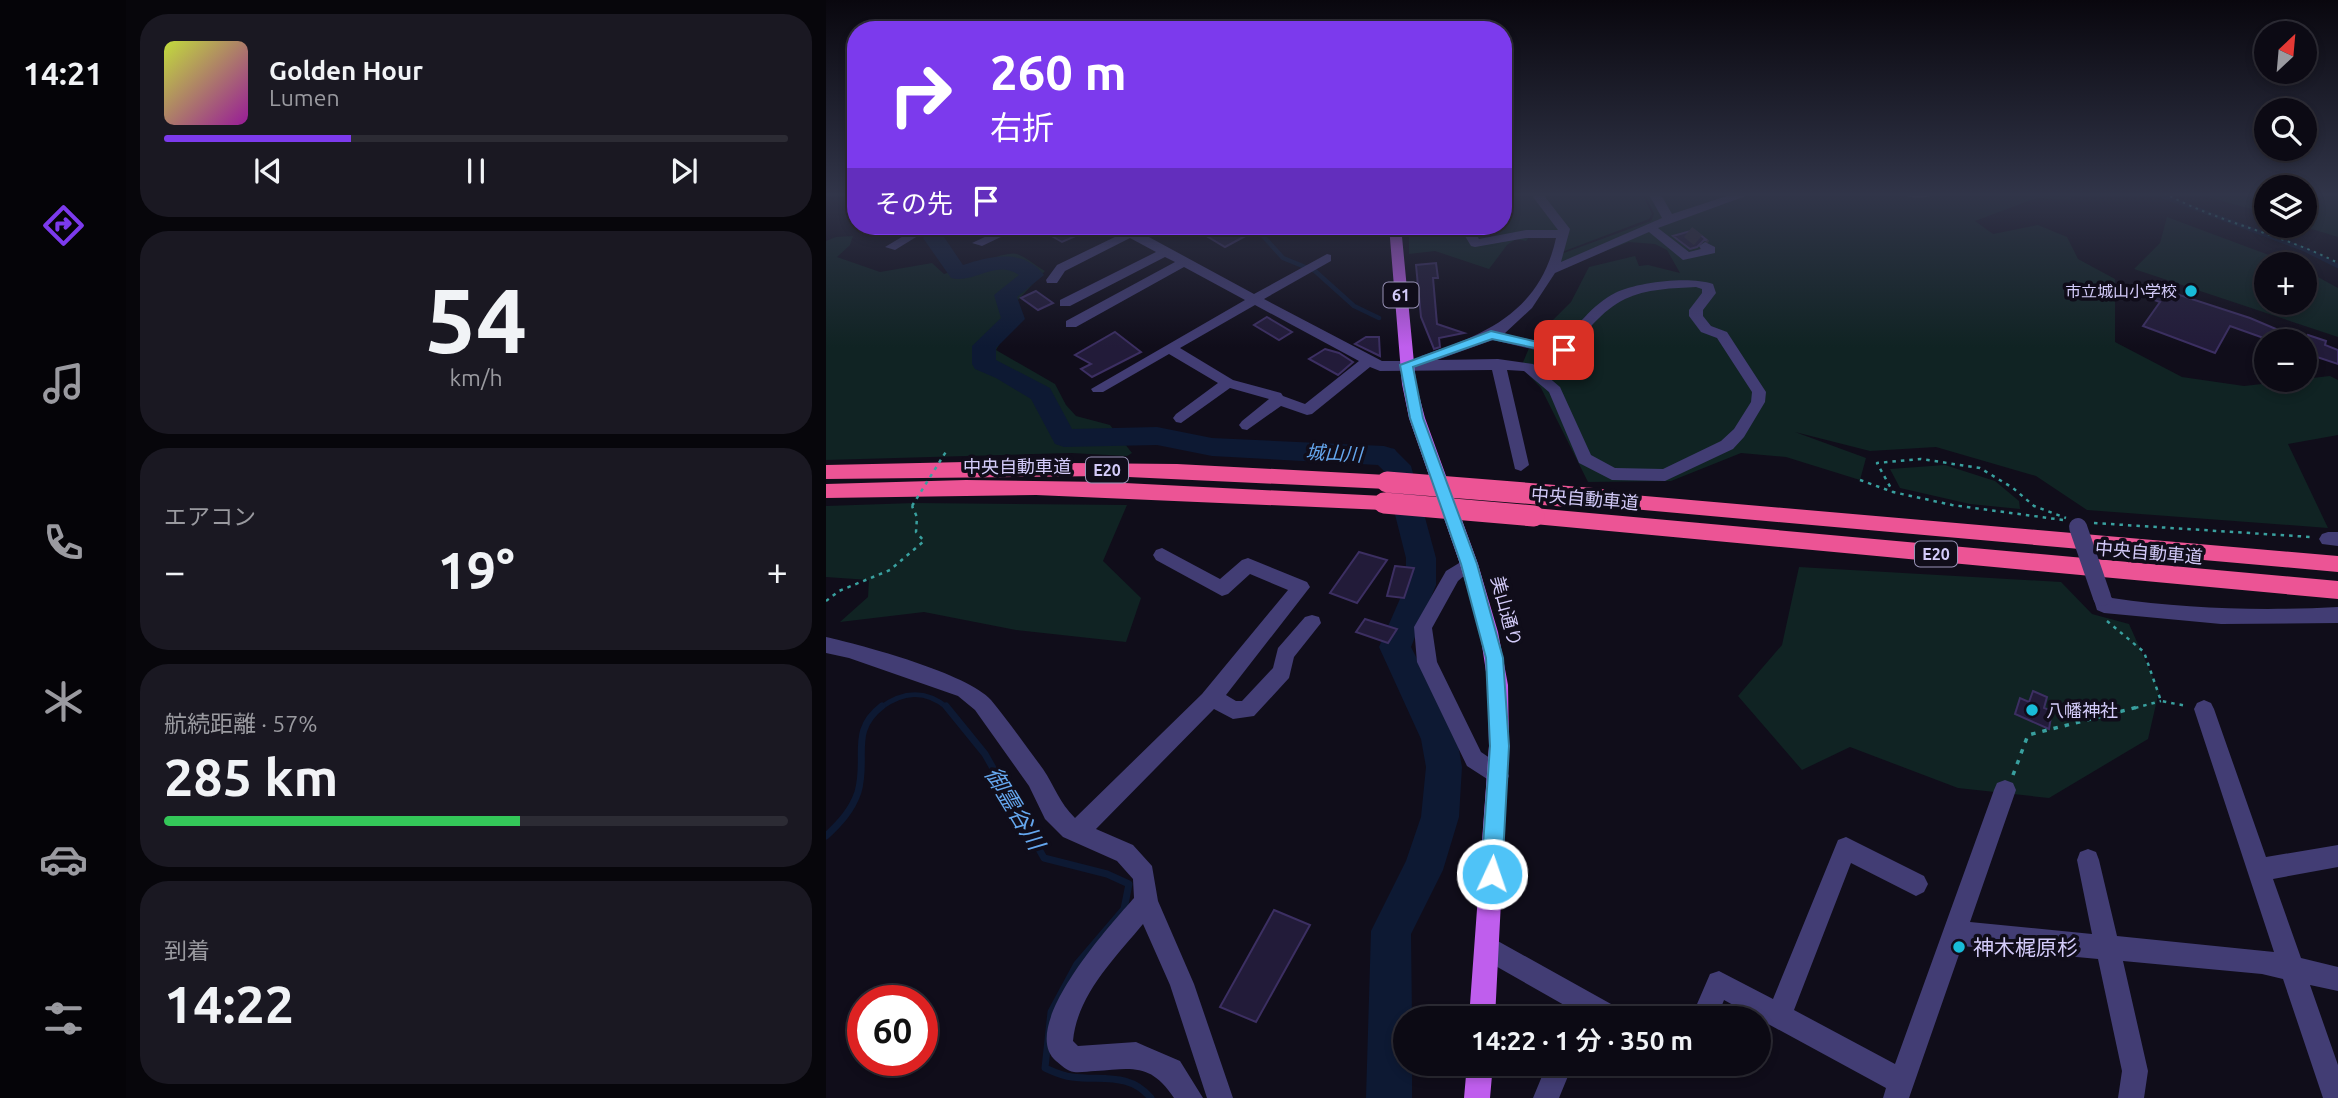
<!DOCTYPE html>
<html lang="ja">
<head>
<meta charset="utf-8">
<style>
  :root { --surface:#0c0a14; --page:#1a1822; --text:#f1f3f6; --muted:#9a9aa0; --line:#2c2b34; --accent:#7c3aed }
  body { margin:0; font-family:Ubuntu,"Noto Sans JP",sans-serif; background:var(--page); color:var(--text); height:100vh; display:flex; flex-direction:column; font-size:26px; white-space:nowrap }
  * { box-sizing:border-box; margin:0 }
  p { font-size:23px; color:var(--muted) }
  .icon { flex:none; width:38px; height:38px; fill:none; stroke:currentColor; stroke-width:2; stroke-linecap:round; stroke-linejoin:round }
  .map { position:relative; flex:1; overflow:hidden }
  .details { display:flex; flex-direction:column; gap:14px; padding:14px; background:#07060b; width:700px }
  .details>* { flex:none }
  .top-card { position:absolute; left:21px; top:21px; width:665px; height:214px; border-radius:28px; box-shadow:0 4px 10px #0003,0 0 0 2px var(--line); background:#7c3aed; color:#fff; overflow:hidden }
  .needle { width:46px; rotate:26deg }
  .controls { position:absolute; left:1428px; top:21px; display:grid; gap:14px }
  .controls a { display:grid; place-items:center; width:63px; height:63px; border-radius:50%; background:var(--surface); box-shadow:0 4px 10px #0003,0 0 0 2px var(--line); font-size:35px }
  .speed { position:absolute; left:21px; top:985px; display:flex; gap:14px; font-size:35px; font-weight:700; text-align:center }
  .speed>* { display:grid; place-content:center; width:91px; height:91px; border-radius:50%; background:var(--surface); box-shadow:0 4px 10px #0003,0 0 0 2px var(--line); line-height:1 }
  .speed .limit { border:10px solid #d22; background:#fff; color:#111 }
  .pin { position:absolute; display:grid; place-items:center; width:60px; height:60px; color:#fff; margin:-30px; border-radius:14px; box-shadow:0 4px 10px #0006 }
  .me { position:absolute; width:77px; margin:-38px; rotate:3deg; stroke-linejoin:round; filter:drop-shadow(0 0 5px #0008) }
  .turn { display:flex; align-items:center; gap:24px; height:147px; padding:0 28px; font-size:32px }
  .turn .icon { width:91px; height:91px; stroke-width:2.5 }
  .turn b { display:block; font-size:49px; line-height:60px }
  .then { display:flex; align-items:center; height:66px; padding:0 28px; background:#0003; gap:14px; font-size:26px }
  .big { font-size:52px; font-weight:600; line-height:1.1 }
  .details .card { flex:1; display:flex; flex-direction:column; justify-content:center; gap:10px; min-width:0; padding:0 24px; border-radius:28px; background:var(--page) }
  .details .dial { align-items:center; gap:0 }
  .dial b { font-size:91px; line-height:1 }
  .song { display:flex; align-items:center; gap:21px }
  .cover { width:84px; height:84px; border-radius:10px; background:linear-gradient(135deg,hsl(70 70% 55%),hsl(300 70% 35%)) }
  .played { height:7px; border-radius:4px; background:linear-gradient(90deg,var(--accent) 30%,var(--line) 30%) }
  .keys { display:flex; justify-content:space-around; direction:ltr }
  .heat { display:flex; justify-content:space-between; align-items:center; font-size:38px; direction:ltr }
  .charge { height:10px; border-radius:5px; background:linear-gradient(90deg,#34c759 57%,var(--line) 0) }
  .trip { position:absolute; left:567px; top:1006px; width:378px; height:70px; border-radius:35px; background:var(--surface); box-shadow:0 4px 10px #0003,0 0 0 2px var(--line); font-weight:600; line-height:70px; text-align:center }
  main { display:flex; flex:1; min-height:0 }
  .dock { display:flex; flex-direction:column; width:126px; justify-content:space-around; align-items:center; background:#050408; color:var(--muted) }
  .dock .icon { width:49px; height:49px }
  .dock .active { color:var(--accent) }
  .dock b { font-size:32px; color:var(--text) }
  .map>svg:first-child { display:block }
  .green { fill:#102323 }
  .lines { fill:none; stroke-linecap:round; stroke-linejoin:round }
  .stream-far2 { stroke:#0d1933; stroke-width:4.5 }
  .stream-far1 { stroke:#0d1933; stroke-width:5 }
  .stream { stroke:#0d1933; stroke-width:7 }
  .river { fill:#0d1933; fill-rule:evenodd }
  .building { fill:#221b39; stroke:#3c2f62; stroke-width:2 }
  .minor-tunnel { stroke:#2d2a3b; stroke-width:13; stroke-dasharray:13 7; stroke-linecap:butt }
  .path-far2 { stroke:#39a09f; stroke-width:2; stroke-dasharray:2.5 4.5; stroke-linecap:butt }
  .path-far1 { stroke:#39a09f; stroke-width:2.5; stroke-dasharray:3.5 5; stroke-linecap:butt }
  .path { stroke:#39a09f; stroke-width:3.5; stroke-dasharray:4.5 7; stroke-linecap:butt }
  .minor { fill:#423d74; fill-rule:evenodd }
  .major { fill:#bf5eed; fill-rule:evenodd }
  .highway { fill:#ec5495; fill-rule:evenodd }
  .path-bridge { stroke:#39a09f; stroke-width:2.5; stroke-dasharray:3.5 5; stroke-linecap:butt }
  .minor-bridge { stroke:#423d74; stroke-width:18 }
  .highway-bridge { stroke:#ec5495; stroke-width:21 }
  .route { fill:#4fc3f7; stroke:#337fa1; stroke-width:2 }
  .poi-dot { fill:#18bcd9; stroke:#100d1a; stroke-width:2.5 }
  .labels { text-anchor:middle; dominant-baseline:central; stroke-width:7; stroke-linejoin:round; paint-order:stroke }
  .far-poi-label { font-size:16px; fill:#d3cbf9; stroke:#100d1a; text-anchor:end }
  .shield { fill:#100d1a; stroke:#9892b6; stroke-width:2 }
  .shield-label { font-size:16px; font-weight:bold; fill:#d3cbf9 }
  .street-label { font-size:18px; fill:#d3cbf9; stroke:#100d1a }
  .poi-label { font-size:18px; fill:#d3cbf9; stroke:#100d1a; text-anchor:start }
  .water-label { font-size:19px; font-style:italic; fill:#65a7ee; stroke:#100d1a }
  .near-poi-label { font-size:21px; fill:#d3cbf9; stroke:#100d1a; text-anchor:start }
  .near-water-label { font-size:23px; font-style:italic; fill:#65a7ee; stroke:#100d1a }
</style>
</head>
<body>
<main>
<nav class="dock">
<b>14:21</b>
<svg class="icon active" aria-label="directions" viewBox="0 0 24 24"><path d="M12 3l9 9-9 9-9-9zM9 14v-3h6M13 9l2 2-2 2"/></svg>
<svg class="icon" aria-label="music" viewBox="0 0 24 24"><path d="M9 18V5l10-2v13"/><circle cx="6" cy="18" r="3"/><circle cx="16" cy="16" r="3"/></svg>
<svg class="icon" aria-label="phone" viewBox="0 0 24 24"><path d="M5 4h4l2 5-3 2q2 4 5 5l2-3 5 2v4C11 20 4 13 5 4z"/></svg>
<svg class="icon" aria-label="climate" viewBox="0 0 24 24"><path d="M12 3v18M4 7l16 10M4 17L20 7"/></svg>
<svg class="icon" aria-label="car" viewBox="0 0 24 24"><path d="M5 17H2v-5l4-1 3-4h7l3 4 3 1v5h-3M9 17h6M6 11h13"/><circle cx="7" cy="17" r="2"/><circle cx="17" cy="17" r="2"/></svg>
<svg class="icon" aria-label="filters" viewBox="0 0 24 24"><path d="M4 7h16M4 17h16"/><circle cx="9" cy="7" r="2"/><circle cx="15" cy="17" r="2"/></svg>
</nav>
<section class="details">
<div class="card">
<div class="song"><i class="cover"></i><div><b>Golden Hour</b><p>Lumen</p></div></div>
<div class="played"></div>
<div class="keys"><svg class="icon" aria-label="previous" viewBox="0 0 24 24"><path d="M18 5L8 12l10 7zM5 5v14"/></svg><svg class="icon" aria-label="pause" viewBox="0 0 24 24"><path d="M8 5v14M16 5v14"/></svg><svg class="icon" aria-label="next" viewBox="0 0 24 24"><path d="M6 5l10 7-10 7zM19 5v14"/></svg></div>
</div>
<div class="card dial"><b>54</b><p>km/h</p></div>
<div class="card"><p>エアコン</p>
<div class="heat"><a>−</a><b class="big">19°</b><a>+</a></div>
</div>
<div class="card"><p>航続距離 · 57%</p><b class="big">285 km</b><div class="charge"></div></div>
<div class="card"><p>到着</p><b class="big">14:22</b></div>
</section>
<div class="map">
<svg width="1512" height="1098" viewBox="0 0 1512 1098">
  <rect width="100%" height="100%" fill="#100d1a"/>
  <path class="green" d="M 677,193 L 816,193 L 826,214 L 823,219 L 736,252 L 740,237 L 704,236 L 700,241 L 690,239 L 681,245 L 663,269 L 609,251 L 583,254 L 583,226 L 677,226 Z
    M 818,193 L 1245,193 L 1245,200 L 1211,198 L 1149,221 L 1167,234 L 1212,225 L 1241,237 L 1252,259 L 1289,279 L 1289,342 L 1356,377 L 1418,386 L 1504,376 L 1512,380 L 1512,435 L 1462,444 L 1502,528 L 1261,510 L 1210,476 L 1110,447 L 1044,451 L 969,432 L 1040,458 L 1034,480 L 960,457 L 915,453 L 845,481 L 762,482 L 715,388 L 695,367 L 706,341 L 745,302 L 763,267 L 809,256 L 813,266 L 822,265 L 854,273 L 841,250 L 829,244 L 803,242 L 732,269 L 735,254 L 825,221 L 828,214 Z
    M 1373,193 L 1440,193 L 1440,213 L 1378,196 Z
    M 1479,193 L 1512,193 L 1512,237 L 1476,226 L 1479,226 Z
    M 1341,217 L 1467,264 L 1440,264 L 1440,303 L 1479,303 L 1479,270 L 1512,288 L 1512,337 L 1308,269 L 1334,243 Z
    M 27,236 L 24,245 L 11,257 L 54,272 L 106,263 L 118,274 C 133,270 181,250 191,254 C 200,257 210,266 219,271 L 192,300 L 193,311 L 170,350 L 229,384 L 240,405 L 250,416 L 284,425 L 306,453 L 301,456 L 245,453 L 0,460 L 0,241 L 10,237 Z
    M 1119,465 L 1169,481 L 1193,501 L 1194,509 L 1144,504 L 1074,488 L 1064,469 Z
    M 88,503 L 301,505 L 277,561 L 315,598 L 300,642 L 190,630 L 98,612 L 14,622 L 42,597 L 43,580 L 0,577 L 0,506 Z
    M 973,567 L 1235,582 L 1266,614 L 1303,624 L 1333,691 L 1322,739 L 1223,798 L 1132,788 L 1024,747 L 976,770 L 912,696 L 956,645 Z"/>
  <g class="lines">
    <path class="stream-far2" d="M 1328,193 L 1478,249 L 1512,266
      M 428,226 L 457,258 L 489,271 L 528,306 L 553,318"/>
    <path class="stream-far1" d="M 563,460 L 567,451
      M 54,708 C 77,691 99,689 122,708"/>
    <path class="stream" d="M 120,706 L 159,754 L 218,858 L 281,874 L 303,884 L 298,909 L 251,964 L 225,1012 L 219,1068 C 228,1072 236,1076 246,1077 C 276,1081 303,1072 325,1098
      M 0,836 C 14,823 26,810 32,792 C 42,757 23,731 56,706"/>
    <path class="river" d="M 106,226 L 126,226 L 118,237 L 137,265 C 164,256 198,248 218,275 L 191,297 L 199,319 L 170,348 L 170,360 L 224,388 L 246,429 L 331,427 L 386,438 L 558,446 L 568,449 L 585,466 L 610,558 L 610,585 L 585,647 L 631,738 L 636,767 L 633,817 L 617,870 L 585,934 L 586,1018 L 579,1018 L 579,1064 L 586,1064 L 586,1098 L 540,1098 L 545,931 L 580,861 L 595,817 L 600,767 L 595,739 L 553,647 L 580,585 L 580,558 L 558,471 L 552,465 L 386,456 L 331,445 L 238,447 L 229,444 L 205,399 L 170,378 L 149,369 L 146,364 L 146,346 L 175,318 L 168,295 L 193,275 C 169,259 149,284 125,278 L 97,238 Z"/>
  </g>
  <path class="building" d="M 235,226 L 252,235 L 236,242 L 219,232 Z
    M 364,226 L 410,226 L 425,233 L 399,247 Z
    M 868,230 L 882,241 L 878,240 L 871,247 L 864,249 L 847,236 Z
    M 610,263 L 612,278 L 607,278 L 611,324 L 638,333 L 613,338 L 614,347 L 608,349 L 595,317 L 590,265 Z
    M 1333,283 L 1349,289 L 1347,293 L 1424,318 L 1478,341 L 1446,341 L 1404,326 L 1389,353 L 1317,326 L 1334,302 L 1323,298 Z
    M 210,291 L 227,303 L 212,310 L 195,298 Z
    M 441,317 L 466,332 L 453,340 L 428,325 Z
    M 289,332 L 315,352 L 266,377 L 255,369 L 265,364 L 249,355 Z
    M 1482,335 L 1500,341 L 1499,345 L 1512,350 L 1512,364 L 1479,353 Z
    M 540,337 L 553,337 L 554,356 L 529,344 Z
    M 499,349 L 513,353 L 527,362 L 512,375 L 483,359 Z
    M 533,552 L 561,560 L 531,603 L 504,593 Z
    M 569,566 L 588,568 L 578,598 L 561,596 Z
    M 539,619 L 571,629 L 562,643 L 530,632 Z
    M 1207,691 L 1221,697 L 1218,708 L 1226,711 L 1223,729 L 1189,714 L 1194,698 L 1203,702 Z
    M 448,910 L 484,925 L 430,1022 L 394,1007 Z"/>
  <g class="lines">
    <path class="minor-tunnel" d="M 862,232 L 879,246"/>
    <path class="path-far2" d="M 1338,193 C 1393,223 1456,234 1512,263"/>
    <path class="path-far1" d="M 1034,480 L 1067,492
      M 1237,520 L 1126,505 L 1067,492 L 1051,463 L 1095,459 L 1154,468 L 1187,488 L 1208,506 L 1240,518
      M 1268,523 L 1485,537
      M 0,601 L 13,591 L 64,570 L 98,541 L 90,532 L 91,517 L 86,506
      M 1281,621 L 1318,652 L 1335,701 L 1361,706
      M 1309,708 L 1335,701"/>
    <path class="path" d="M 1187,775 L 1202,735 L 1316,706"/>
    <path class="minor" d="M 704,193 L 716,193 L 744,229 L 735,262 L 836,218 L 822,193 L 834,193 L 846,214 L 910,193 L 928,193 L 832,228 L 863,252 L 875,249 L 873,246 L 879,242 L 889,247 L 889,253 L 857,260 L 823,232 L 729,273 L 706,308 L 678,334 L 734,346 C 749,328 767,304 789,293 C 812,282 863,276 887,284 L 890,293 L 877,310 L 877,316 L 885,326 L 901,332 L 940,392 L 939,402 L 918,437 L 907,449 L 839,481 L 786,480 L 753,463 L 723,392 L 698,371 L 681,370 L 703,465 L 695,471 L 689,469 L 666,370 L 554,371 L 544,367 L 486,414 L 481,415 L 455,406 L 421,430 L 416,429 L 413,425 L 416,421 L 443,399 L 404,388 L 355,423 L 350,422 L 347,418 L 350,414 L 392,383 L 343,354 L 277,392 L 267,392 L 265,389 L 419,300 L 358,267 L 250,327 L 240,327 L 240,321 L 349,262 L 339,257 L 244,306 L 234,306 L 234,300 L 330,252 L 304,238 L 239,271 L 231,283 L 221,283 L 220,280 L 231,265 L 295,234 L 284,226 L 299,226 L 310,230 L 428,294 L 501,254 L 505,255 L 505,261 L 438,299 L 556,361 L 594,361 L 595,356 C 659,335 714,312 730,238 L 700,238 L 649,247 L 645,246 L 633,226 L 645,226 L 653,239 L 700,230 L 732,230 ZM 870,287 L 876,289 L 876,293 L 863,310 L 863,316 L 875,332 L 891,338 L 926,392 L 925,402 L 908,429 L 895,441 L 837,469 L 789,468 L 765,455 L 734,387 L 707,364 L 672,359 L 611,360 L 667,340 L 731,355 L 743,353 C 758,334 776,310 799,299 C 819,289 848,288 870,287 ZM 429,305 L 533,361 L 479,404 L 457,396 L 455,393 L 407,380 L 354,348 Z
      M 1075,193 L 1110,193 C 1102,199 1083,199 1075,193 Z
      M 94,226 L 108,226 L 69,250 L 59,247 Z
      M 182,226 L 198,226 L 156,246 L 146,243 Z
      M 1502,532 L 1512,532 L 1512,546 L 1496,544 L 1493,539 L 1496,534 Z
      M 336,548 L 394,579 L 416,560 L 422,558 L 481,582 L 484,587 L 400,695 L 410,701 L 416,701 L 447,668 L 452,648 L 479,617 L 486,615 L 493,617 L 495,623 L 468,657 L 463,678 L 428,716 L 407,719 L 388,709 L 270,829 L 307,845 L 326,866 L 332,901 L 368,984 L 407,1098 L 381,1098 L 344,985 L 317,924 C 289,958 251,995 247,1041 L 252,1046 L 310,1042 L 319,1046 L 354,1061 L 377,1098 L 348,1098 C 325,1063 307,1068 269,1071 C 263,1071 254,1073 248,1072 C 241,1071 235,1065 230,1061 C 191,1027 285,924 308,898 L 307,879 L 291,861 L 237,837 L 219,819 L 203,786 L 149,710 L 132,696 L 23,658 L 0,653 L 0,637 C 36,645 143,674 165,700 C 183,722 200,746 217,769 C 229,787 233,802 249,818 L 376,694 L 462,590 L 424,574 L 402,594 L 396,596 L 330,560 L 327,555 L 330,550 Z
      M 643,557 L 649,559 L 652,564 L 632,581 L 606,628 L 611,662 L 655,752 L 680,769 L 683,776 L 680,783 L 672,786 L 641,766 L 591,662 L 588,627 L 620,571 Z
      M 1276,590 L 1282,592 L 1286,598 C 1361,609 1436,611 1512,607 L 1512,623 L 1395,624 L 1278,613 L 1271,610 L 1267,597 L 1270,592 Z
      M 1378,700 L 1385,703 L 1388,709 L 1440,857 L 1512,845 L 1512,867 L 1447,879 L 1475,958 L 1512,967 L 1512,991 L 1484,985 L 1512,1065 L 1512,1098 L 1497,1098 L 1457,979 L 1436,974 L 1297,961 L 1322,1071 L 1318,1098 L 1292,1098 L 1296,1071 L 1272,959 L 1136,946 L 1083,1098 L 1057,1098 L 1060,1088 L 898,1000 L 891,1018 L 865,1018 L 884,974 L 893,971 L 947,999 L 1012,840 L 1020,837 L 1098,876 L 1102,884 L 1098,892 L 1090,896 L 1025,863 L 968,1010 L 1069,1064 L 1168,790 L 1171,783 L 1179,780 L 1187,783 L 1190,790 L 1144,922 L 1266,934 L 1251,860 L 1254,852 L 1262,849 L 1270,852 L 1273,860 L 1291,936 L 1448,952 L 1368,709 L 1371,703 Z
      M 661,935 L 794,1009 L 798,1018 L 761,1018 L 652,956 L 649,947 L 652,938 Z
      M 721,1064 L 747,1064 L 733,1098 L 707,1098 Z"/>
    <path class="major" d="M 563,226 L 575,226 L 590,384 L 599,418 L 652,564 L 672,632 L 682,685 L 683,746 L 669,1018 L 643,1018 L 663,746 L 662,685 L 654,632 L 634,564 L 583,418 L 576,384 Z
      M 641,1064 L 667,1064 L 664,1098 L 638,1098 Z"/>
    <path class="highway" d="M 140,462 L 351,464 L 561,475 L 571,482 L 561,489 L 281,476 L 0,479 L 0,465 Z
      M 140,480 L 279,482 L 558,496 L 565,498 L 568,503 L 565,508 L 558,510 L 210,495 L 0,498 L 0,484 Z
      M 773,492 L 1512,556 L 1512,572 L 773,506 L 766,504 L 763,499 L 766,494 Z
      M 708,508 L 1512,581 L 1512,599 L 708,524 L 701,521 L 698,516 L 701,511 Z"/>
    <path class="path-bridge" d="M 86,506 L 121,450"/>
    <path class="minor-bridge" d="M 1252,527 L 1276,597"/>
    <path class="highway-bridge" d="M 561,482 L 773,499
      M 558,503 L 708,516"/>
  </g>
  <linearGradient id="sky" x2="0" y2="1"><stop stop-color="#09070e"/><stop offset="0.56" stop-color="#313549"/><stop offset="1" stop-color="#313549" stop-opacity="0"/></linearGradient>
  <rect width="1512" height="347" fill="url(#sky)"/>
  <path class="route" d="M 665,331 L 745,350 L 738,354 L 666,339 L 587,367 L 597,418 L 651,564 L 677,658 L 683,746 L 676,874 L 673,881 L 666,884 L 658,881 L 655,874 L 664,746 L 660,658 L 635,564 L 584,418 L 574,365 Z"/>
  <g class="poi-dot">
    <circle cx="1365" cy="291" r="7"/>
    <circle cx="1206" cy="710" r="7"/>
    <circle cx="1133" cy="947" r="7"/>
  </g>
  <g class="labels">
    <g class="far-poi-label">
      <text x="1351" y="291">市立城山小学校</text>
    </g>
    <g class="shield">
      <rect x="557.5" y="282.5" width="35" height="25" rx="5"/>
      <rect x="260" y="457.5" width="42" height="25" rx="5"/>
      <rect x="1089" y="541.5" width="42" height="25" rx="5"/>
    </g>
    <g class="shield-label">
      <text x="575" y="295">61</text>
      <text x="281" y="470">E20</text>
      <text x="1110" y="554">E20</text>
    </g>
    <g class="street-label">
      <text x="191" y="466">中央自動車道</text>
      <text transform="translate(759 498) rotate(5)">中央自動車道</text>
      <text transform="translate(1323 552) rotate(5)">中央自動車道</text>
      <text transform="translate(681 611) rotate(75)">美山通り</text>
    </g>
    <g class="poi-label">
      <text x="1220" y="710">八幡神社</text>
    </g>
    <g class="water-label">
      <text transform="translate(508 453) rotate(3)">城山川</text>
    </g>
    <g class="near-poi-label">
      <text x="1147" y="947">神木梶原杉</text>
    </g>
    <g class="near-water-label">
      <text transform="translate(189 808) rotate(59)">御霊谷川</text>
    </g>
  </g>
</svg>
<div class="controls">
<a><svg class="needle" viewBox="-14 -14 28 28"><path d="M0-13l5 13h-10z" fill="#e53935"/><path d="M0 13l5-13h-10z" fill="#9a9aa0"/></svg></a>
<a><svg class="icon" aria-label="search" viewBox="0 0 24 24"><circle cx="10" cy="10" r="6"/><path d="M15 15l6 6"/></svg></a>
<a><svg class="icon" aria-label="layers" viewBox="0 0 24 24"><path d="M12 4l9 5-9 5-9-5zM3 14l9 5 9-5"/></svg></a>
<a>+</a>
<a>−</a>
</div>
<div class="speed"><div class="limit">60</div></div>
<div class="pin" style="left:738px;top:350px;background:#d93025"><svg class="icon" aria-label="arrive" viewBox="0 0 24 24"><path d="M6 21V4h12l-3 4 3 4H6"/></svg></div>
<svg class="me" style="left:666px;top:874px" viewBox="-20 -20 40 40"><circle r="17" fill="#4fc3f7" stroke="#fff" stroke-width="3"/><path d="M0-11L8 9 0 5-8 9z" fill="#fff"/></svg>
<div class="trip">14:22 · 1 分 · 350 m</div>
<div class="top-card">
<div class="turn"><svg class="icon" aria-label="right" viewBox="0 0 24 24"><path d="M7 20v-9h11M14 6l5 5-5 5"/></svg><div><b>260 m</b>右折</div></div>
<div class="then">その先<svg class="icon" aria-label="arrive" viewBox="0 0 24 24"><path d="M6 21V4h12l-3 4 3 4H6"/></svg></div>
</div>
</div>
</main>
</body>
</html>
